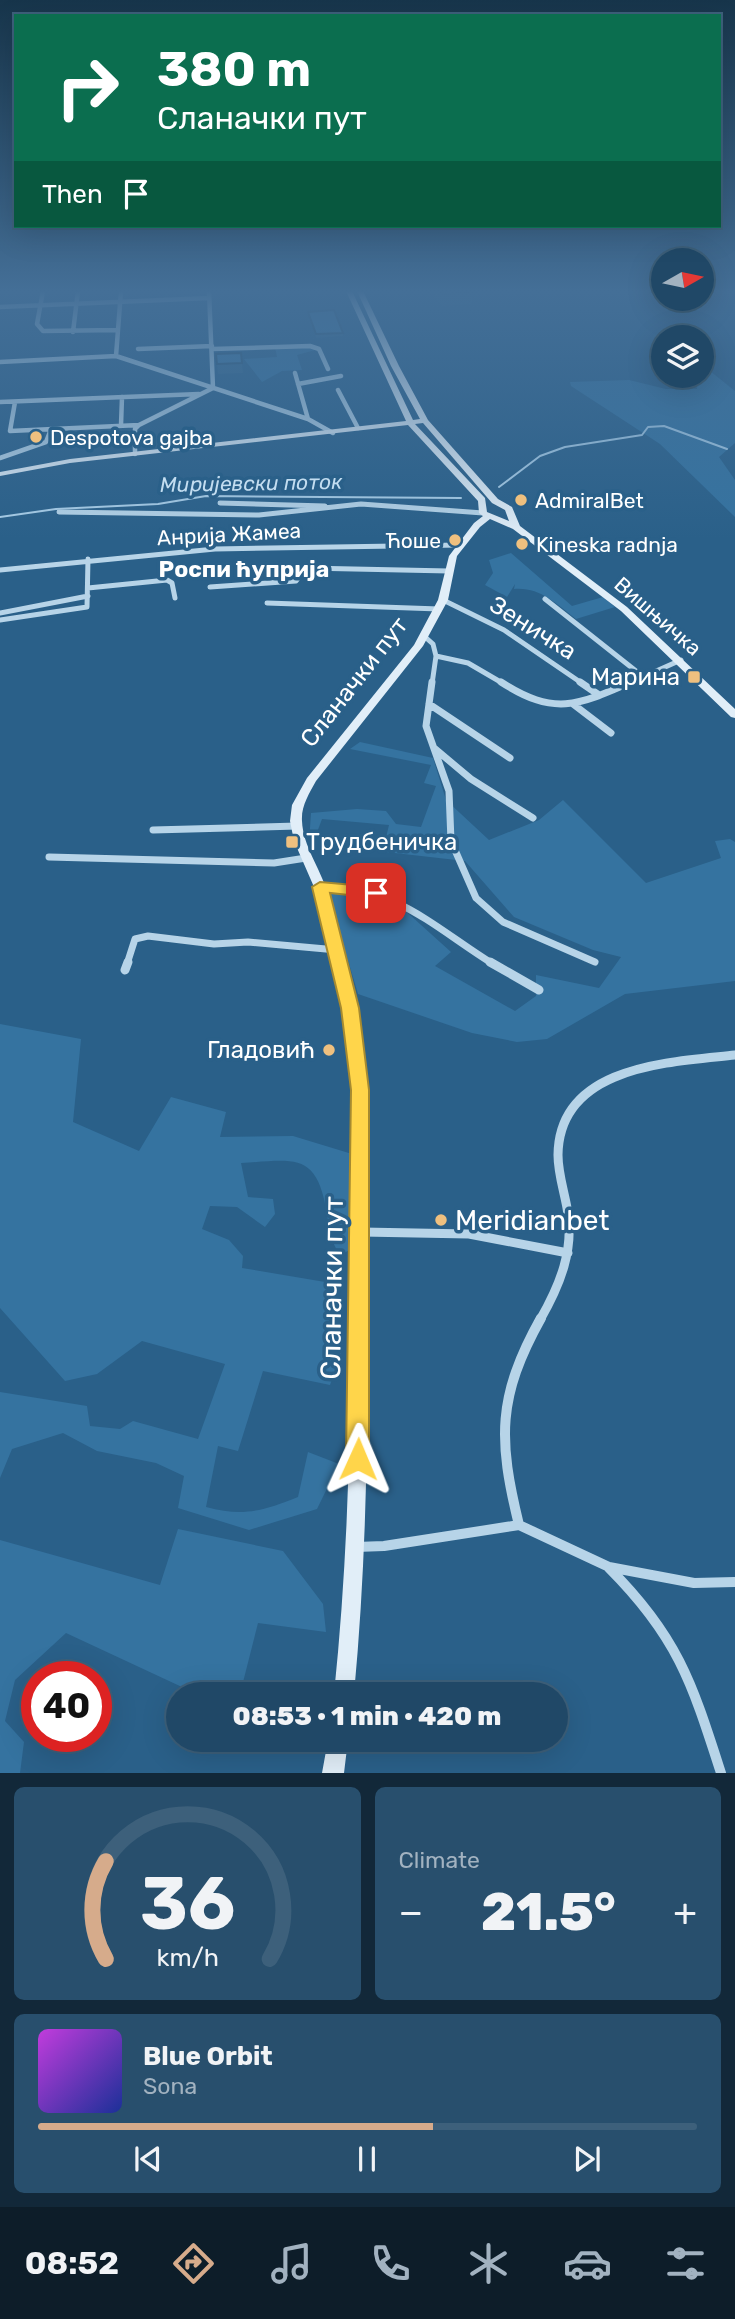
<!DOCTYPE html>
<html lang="en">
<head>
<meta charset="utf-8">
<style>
  :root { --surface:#204867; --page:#284f6d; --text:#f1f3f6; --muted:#a2b2c0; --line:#3d607b; --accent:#d6ab8b }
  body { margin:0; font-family:Rubik,sans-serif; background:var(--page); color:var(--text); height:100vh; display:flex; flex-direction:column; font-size:26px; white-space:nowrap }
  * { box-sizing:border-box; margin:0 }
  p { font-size:23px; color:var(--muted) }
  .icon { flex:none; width:38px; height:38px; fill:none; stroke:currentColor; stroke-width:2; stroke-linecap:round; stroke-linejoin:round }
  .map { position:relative; height:1773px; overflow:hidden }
  .drawer { display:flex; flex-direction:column; gap:14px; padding:14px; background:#122839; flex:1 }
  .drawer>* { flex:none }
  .guide { position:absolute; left:14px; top:14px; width:707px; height:214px; border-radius:0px; box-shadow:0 7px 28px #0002,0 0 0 2px var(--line); background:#0b6e4f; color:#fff; overflow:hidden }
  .needle { width:46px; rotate:81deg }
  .controls { position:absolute; left:651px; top:248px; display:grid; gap:14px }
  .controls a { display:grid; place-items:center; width:63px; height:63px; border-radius:50%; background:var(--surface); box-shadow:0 7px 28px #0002,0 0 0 2px var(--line); font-size:35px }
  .speed { position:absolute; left:21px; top:1661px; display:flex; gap:14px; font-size:35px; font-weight:700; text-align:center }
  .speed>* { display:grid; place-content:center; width:91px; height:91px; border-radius:50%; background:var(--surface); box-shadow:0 7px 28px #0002,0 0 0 2px var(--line); line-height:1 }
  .speed .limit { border:10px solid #d22; background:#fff; color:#111 }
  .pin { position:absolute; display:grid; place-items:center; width:60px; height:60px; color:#fff; margin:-30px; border-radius:14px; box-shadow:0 4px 10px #0006 }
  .me { position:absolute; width:77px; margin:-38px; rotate:1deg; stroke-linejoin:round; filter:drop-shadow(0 0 5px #0008) }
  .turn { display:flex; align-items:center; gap:24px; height:147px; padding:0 28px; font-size:32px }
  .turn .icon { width:91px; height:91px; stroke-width:2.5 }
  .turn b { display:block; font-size:49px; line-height:60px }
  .then { display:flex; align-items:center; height:66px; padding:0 28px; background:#0003; gap:14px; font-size:26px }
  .big { font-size:52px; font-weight:800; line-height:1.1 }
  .drawer .card { flex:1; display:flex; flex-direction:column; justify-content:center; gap:10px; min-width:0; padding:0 24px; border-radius:10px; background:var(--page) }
  .drawer .dial { align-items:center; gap:0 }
  .dial svg { height:182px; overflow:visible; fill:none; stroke:var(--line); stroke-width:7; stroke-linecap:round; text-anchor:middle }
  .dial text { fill:var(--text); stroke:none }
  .song { display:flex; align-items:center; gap:21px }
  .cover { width:84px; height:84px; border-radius:10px; background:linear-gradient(135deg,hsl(290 70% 55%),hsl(230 70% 35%)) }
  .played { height:7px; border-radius:4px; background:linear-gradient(90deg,var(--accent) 60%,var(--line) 60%) }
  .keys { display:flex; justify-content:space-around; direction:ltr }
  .heat { display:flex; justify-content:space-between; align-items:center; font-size:38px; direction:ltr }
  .drawer .tiles { flex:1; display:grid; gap:14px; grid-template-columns:1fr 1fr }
  .card:last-child { grid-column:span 2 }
  .trip { position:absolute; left:166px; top:1682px; width:402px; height:70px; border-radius:35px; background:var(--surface); box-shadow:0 7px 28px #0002,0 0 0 2px var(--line); font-weight:800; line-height:70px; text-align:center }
  .tab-bar { display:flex; height:112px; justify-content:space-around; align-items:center; background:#0d1d29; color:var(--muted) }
  .tab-bar .icon { width:49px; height:49px }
  .tab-bar .on { color:var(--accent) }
  .tab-bar b { font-size:32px; color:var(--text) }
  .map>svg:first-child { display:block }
  .green { fill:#3573a0 }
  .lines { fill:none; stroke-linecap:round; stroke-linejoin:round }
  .stream { stroke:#acd0e9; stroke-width:2 }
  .street-far4 { stroke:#b7d4e8; stroke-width:4.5 }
  .street-far3 { stroke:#b7d4e8; stroke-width:5 }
  .street-far2 { stroke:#b7d4e8; stroke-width:7 }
  .street-far1 { stroke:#b7d4e8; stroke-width:9 }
  .street { stroke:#b7d4e8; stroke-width:10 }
  .secondary { fill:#e1eef8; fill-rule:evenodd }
  .wall { fill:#33678e }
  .building { fill:#3b78a5; stroke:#295474; stroke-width:2 }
  .route { fill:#ffd54a; stroke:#a68a30; stroke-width:2 }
  .poi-dot { fill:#efc07f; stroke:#2a6089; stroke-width:2.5 }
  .labels { text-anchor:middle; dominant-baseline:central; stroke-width:7; stroke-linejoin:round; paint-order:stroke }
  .far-poi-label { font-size:21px; fill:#fff; stroke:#2a6089; text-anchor:start }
  .far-water-label { font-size:21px; font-style:italic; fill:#c3ddf0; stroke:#2a6089 }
  .far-street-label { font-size:21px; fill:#fff; stroke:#2a6089 }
  .far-quarter-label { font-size:23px; font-weight:bold; fill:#fff; stroke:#2a6089 }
  .street-label { font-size:24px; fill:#fff; stroke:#2a6089 }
  .poi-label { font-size:24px; fill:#fff; stroke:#2a6089; text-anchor:end }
  .near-poi-label { font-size:28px; fill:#fff; stroke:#2a6089; text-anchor:start }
  .near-street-label { font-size:28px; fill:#fff; stroke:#2a6089 }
</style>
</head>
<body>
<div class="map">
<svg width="735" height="1773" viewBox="0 0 735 1773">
  <rect width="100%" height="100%" fill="#2a6089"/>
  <path class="green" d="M 307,345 L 319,349 L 297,355 L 302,370 L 282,371 L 262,382 L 244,359 L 277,357 L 275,347 Z
    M 702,370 L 710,371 L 735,391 L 735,443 L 719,457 L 735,480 L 735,517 L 660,444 L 571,386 L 570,382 L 629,380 L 666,389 L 697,389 L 698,379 L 693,376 L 702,376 Z
    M 511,553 L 572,606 L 603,597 L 615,607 L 576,619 C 555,603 540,587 514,589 L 515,584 L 507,597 L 485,585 L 493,573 L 489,560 Z
    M 360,742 L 433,758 L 446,800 L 489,840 L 539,820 L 563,800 L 646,883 L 721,858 L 715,841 L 730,839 L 735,842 L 735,981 L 625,994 L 547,1039 L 517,1042 L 472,1033 L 358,994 L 326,886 L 390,897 L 451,952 L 435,966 L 515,1011 L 536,996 L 536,975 L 599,988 L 621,957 L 593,950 L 514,917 L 465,861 L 386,852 L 383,850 L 389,825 L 322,819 L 313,843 L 309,843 L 311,813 L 357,809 L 386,811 L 396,824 L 421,827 L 436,786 L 424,783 L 431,765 L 350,749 Z
    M 0,1024 L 81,1039 L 73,1122 L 139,1151 L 171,1097 L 226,1112 L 220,1137 L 293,1136 L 362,1157 L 361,1244 L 340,1255 C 331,1242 329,1229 327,1214 C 317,1151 295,1160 241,1163 L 248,1197 L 273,1199 L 275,1214 L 265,1227 L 237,1207 L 210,1206 L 202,1229 L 229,1240 L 243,1256 L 242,1268 L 331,1283 L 343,1348 L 330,1385 L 263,1371 L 238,1451 L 218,1446 L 206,1507 C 243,1517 263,1511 298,1497 L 308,1452 L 339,1464 L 317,1509 L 249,1530 L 178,1508 L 184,1476 L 156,1463 L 97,1451 L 63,1433 L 12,1449 L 0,1478 L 0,1392 L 87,1406 L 90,1426 L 120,1429 L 133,1421 L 198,1439 L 225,1364 L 142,1341 L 97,1374 L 65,1381 L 0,1308 Z
    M 178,1529 L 283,1551 L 323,1604 L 326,1632 L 258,1623 L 240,1694 L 197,1694 L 66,1633 L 15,1680 L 5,1721 L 24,1742 L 20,1773 L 0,1773 L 0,1540 L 160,1585 Z"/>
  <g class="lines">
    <path class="stream" d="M 499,487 L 540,456 L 565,447 L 642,435 L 648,427 L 664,426 L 727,449
      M 0,517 L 56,509 L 158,504 L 206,496 L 461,498"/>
    <path class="street-far4" d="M 43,291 L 37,324 L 43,331 L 117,330
      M 0,307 L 209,298
      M 73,332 L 78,291
      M 138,349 L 212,346
      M 212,349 L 310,346 L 319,349 L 328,369
      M 116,356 L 121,291
      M 0,362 L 116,356 L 308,419 L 333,433
      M 295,373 L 308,419
      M 298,384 L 341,376
      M 338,390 L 358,428
      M 0,402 L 199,394
      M 15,402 L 10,431 L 139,425 L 213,388 L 209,291
      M 121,425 L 122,397
      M 135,454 L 135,429 L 139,425
      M 0,458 L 46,442 L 51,429"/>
    <path class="street-far3" d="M 220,503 L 325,506
      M 59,512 L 259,515 L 361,504 L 483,513
      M 0,570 L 215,549 L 460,545
      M 210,587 L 296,581 L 306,568 L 449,571
      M 88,588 L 167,580 L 172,583 L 175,598
      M 545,599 L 641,675
      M 443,600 L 504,630 L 583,684
      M 267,603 L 439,609
      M 0,613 L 88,596
      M 0,620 L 87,607 L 88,559
      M 424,636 L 433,644 L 436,656 L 468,663 L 504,684
      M 432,684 L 436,656
      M 627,684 L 681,660"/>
    <path class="street-far2" d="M 432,682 L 426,726 L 449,791 L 451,841 L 476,898 L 503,922 L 595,962
      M 501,682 C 554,716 577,706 631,682
      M 580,682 L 599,695
      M 429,704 L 510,758
      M 573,704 L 611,733
      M 434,748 L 471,779 L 533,818
      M 153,830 L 297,826
      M 49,857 L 274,863 L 306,858
      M 320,887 C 393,884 435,928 493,964
      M 127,964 L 135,939 L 148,936 L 214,944 L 248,942 L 337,950"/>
    <path class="street-far1" d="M 490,962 L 539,990
      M 125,970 L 128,962
      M 362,1232 L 469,1234 L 568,1253
      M 540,1320 C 560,1285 575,1249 567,1208 C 564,1191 558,1173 558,1155 C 559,1065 671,1062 735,1055"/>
    <path class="street" d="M 519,1525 C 498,1439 497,1397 541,1318
      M 356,1547 L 384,1546 L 519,1525 L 609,1567 L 694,1583 L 735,1582
      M 609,1568 C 678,1637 692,1683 721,1773"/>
    <path class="secondary" d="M 346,291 L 352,291 L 413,420 L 420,419 L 391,366 L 357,291 L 363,291 L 399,366 L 428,420 L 498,499 L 512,507 L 520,526 L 627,607 L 735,709 L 735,718 L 731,717 L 621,611 L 513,529 L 490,519 L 480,527 L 457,556 L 448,600 L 423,646 L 316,781 C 309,794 301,806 302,821 C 303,846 320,868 327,891 C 347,957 361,1022 367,1090 C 367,1291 373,1493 354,1694 L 334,1694 C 355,1494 351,1291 353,1090 L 349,1041 L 335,968 L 314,887 L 294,841 L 290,821 L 292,805 L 307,778 L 414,645 L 438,600 L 449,556 L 474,523 L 483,516 L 479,513 L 478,501 L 408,425 L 70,463 L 0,476 L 0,472 L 70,459 L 406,421 ZM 423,423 L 492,503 L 505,510 L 509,521 L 487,512 L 485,498 L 415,424 Z
      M 328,1740 L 348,1740 L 344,1773 L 322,1773 Z"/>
  </g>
  <path class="wall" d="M 433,291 L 471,291 L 472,292 L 472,304 L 442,306 L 433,293 Z
    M 308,312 L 343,333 L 343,336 L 316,338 Z
    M 241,353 L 243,373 L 218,374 L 216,354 Z"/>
  <path class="building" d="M 440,291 L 471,291 L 472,292 L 443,294 Z
    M 334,310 L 343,333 L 316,334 L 308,312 Z
    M 241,353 L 242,363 L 217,364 L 216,354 Z"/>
  <linearGradient id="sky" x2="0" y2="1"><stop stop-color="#17354b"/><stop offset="0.54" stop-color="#446f97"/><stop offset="1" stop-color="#446f97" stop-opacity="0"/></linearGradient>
  <rect width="735" height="539" fill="url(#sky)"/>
  <path class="route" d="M 320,882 L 376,887 L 384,893 L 376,898 L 330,893 L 359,1008 L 369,1090 L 369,1459 L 366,1467 L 358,1471 L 349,1467 L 346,1459 L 351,1090 L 341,1008 L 312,887 Z"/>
  <g class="poi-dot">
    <circle cx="36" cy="437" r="7"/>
    <circle cx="521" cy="500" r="7"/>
    <circle cx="455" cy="540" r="7"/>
    <circle cx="522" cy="544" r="7"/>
    <rect x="687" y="670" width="14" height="14" rx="3.5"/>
    <rect x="285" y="835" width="14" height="14" rx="3.5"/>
    <circle cx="329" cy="1050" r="7"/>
    <circle cx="441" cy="1220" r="7"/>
  </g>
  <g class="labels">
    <g class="far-poi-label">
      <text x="50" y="437">Despotova gajba</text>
      <text x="535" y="500">AdmiralBet</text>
      <text x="441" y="540" text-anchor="end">Ћоше</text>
      <text x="536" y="544">Kineska radnja</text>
    </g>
    <g class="far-water-label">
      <text transform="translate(251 483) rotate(-1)">Миријевски поток</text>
    </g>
    <g class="far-street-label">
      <text transform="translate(229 534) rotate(-3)">Анрија Жамеа</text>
      <text transform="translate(658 616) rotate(41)">Вишњичка</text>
    </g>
    <g class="far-quarter-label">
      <text x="244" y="569">Роспи ћуприја</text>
    </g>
    <g class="street-label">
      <text transform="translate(533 628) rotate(32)">Зеничка</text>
      <text transform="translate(354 682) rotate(-52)">Сланачки пут</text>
    </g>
    <g class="poi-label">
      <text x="680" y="677">Марина</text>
      <text x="306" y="842" text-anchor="start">Трудбеничка</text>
      <text x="315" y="1050">Гладовић</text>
    </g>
    <g class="near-poi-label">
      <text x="455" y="1220">Meridianbet</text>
    </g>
    <g class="near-street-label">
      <text transform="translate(332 1288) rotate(-89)">Сланачки пут</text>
    </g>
  </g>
</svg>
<div class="controls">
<a><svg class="needle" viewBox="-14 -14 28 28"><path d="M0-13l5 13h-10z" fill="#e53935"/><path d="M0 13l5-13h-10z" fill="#a2b2c0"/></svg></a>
<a><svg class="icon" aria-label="layers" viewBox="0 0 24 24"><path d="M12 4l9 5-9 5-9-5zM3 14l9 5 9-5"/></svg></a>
</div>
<div class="speed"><div class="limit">40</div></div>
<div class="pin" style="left:376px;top:893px;background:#d93025"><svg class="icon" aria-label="arrive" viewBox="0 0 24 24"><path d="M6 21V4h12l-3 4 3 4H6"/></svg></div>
<svg class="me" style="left:358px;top:1459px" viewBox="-20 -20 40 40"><path d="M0-17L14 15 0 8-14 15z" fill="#ffd54a" stroke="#fff" stroke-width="4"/></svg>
<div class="trip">08:53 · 1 min · 420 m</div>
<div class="guide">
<div class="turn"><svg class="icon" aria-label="right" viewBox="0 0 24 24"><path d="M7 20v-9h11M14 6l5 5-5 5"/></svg><div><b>380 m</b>Сланачки пут</div></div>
<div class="then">Then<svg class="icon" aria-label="arrive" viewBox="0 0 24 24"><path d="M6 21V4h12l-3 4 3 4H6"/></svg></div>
</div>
</div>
<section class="drawer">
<div class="tiles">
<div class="card dial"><svg viewBox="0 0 100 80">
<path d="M14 69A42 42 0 1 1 86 69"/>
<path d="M14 69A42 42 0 0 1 14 26" stroke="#d6ab8b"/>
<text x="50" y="56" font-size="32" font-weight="700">36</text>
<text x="50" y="72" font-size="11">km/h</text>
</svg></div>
<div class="card"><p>Climate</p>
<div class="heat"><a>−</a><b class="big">21.5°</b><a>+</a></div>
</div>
<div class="card">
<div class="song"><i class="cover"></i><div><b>Blue Orbit</b><p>Sona</p></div></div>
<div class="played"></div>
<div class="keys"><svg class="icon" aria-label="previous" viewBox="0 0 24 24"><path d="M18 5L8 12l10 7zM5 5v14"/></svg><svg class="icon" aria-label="pause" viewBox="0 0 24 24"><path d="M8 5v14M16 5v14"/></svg><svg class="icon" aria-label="next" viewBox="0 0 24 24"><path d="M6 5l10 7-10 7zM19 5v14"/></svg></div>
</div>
</div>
</section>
<nav class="tab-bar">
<b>08:52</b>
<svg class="icon on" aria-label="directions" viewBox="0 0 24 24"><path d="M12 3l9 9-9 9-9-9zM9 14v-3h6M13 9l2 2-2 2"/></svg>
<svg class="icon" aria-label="music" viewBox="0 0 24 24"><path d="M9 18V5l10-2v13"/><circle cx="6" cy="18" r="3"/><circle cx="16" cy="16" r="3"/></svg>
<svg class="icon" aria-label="phone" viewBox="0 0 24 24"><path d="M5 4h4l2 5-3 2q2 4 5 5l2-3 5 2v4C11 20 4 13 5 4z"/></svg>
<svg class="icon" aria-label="climate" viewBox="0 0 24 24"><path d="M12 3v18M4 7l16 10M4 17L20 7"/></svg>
<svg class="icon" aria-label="car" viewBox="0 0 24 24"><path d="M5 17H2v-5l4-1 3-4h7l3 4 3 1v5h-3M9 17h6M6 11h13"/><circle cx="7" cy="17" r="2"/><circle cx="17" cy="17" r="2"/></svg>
<svg class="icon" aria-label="filters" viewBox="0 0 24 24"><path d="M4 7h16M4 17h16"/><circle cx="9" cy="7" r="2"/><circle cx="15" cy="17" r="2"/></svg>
</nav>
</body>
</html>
